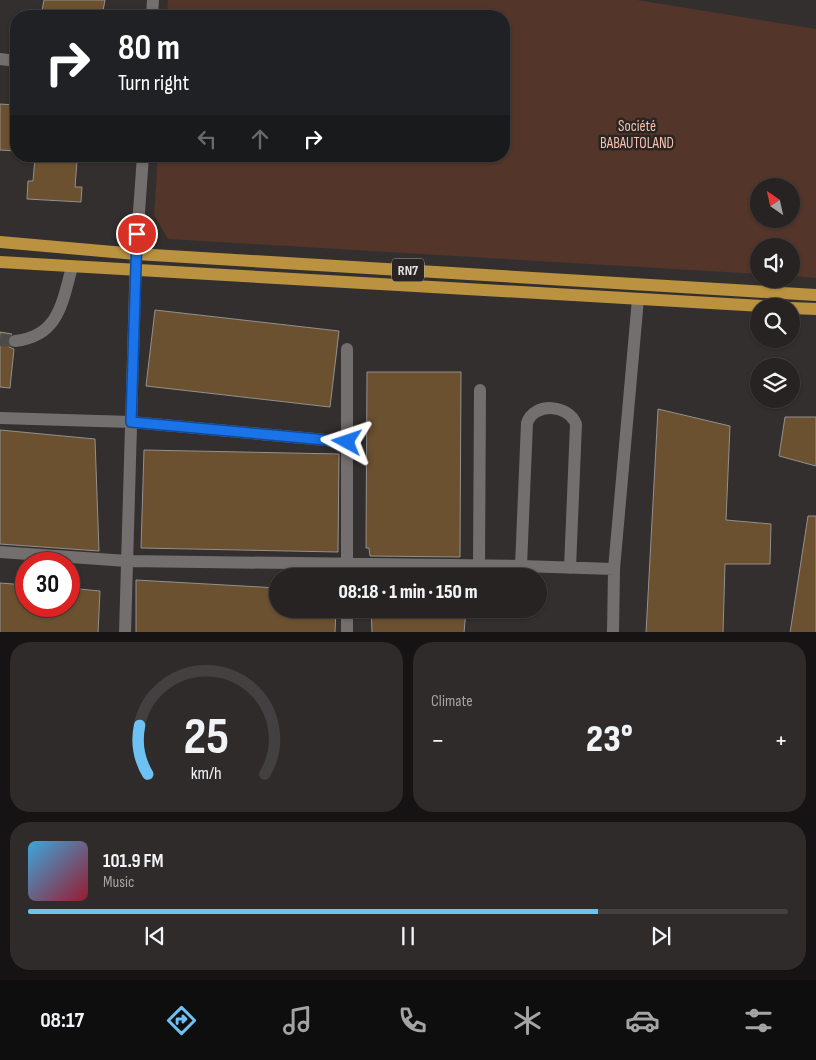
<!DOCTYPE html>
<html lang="en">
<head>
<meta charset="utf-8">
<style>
  :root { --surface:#262322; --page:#2e2b2a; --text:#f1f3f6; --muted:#a4a4a5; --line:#424040; --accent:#6ec2f3 }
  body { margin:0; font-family:"Sofia Sans Condensed",sans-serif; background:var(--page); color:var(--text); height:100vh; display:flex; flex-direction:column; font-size:19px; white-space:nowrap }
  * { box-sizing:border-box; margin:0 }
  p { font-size:16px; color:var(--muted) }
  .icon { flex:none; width:28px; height:28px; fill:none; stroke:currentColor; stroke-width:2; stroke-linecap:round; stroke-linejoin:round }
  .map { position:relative; height:632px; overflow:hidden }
  .details { display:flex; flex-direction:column; gap:10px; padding:10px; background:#151313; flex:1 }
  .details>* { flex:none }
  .banner { position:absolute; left:10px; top:10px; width:500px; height:152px; border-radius:20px; box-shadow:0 1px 4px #0004,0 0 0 1px var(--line); background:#202124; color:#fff; overflow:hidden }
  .needle { width:32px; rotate:326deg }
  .fabs { position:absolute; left:750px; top:178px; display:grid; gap:10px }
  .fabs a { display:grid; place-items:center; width:50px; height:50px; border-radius:50%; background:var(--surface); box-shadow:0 1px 4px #0004,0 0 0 1px var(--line); font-size:25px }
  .speed { position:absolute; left:15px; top:552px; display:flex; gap:10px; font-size:25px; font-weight:700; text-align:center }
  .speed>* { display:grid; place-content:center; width:65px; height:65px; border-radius:50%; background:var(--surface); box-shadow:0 1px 4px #0004,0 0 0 1px var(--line); line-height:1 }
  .speed .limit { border:8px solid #d22; background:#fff; color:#111 }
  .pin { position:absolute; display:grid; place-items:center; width:42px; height:42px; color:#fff; margin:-21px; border:2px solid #fff; border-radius:50%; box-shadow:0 1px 5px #0007 }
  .me { position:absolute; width:55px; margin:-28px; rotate:275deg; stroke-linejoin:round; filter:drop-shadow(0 0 4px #0008) }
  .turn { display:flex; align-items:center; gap:18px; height:105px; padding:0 25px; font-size:22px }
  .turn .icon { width:65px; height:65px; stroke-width:2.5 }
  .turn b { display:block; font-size:35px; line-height:42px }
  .lanes { display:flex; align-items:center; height:48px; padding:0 25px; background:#0003; justify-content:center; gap:25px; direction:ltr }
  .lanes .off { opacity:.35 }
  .big { font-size:38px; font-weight:800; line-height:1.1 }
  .details .card { flex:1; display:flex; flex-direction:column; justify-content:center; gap:8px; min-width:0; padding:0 18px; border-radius:20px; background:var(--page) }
  .details .dial { align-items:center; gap:0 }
  .dial svg { height:130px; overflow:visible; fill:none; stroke:var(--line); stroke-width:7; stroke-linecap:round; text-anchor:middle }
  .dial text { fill:var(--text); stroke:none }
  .song { display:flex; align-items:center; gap:15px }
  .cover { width:60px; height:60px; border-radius:8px; background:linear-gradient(135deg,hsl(200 70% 55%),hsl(350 70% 35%)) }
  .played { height:5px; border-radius:2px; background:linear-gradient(90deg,var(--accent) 75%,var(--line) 75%) }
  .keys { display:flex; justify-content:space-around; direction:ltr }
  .heat { display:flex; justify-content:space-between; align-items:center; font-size:28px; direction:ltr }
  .details .tiles { flex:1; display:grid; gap:10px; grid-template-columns:1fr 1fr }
  .card:last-child { grid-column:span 2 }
  .trip { position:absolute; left:269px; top:568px; width:278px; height:50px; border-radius:25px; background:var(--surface); box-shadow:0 1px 4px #0004,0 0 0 1px var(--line); font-weight:800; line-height:50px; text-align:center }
  .tab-bar { display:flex; height:80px; justify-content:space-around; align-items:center; background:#0f0e0e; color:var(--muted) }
  .tab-bar .icon { width:35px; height:35px }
  .tab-bar .active { color:var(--accent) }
  .tab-bar b { font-size:22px; color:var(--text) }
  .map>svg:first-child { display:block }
  .green { fill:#53352a; fill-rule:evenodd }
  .building { fill:#6c5131; stroke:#93908d }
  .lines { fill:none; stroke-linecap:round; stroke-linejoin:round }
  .minor-tunnel { stroke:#4d4a49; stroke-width:12; stroke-dasharray:12 6; stroke-linecap:butt }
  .minor { stroke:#736f6e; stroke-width:12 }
  .major { stroke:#bb9240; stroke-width:12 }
  .route-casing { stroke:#114b97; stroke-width:12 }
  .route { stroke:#1a73e8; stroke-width:9 }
  .labels { text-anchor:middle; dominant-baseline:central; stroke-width:5; stroke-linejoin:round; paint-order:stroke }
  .shield { fill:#282524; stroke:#aba9a8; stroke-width:1 }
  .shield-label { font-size:14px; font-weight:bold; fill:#e3e1e0 }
  .park-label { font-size:15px; fill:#fac1ad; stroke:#282524 }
</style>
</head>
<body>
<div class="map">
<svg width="816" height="633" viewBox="0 0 816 633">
  <rect width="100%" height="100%" fill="#322f2e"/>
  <path class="green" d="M 168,0 L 637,0 L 816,29 L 816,278 L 791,276 L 791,246 L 759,246 L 759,274 L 168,239 L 154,215 L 158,156 L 504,156 L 504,16 L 167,16 ZM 759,186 L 791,186 L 791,219 L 759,219 Z"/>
  <path class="building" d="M 44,0 L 105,0 L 102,16 L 41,16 Z
    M 0,104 L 16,105 L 16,151 L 0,150 Z
    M 35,158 L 77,161 L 75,187 L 82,187 L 81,202 L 27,199 L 28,181 L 33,181 Z
    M 155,310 L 339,331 L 330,407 L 146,386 Z
    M 0,332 L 12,334 L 7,338 L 7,342 L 9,347 L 14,349 L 10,388 L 0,387 Z
    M 367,372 L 461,372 L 460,557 L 370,556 L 369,548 L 366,548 Z
    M 658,409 L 730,426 L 726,520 L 771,524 L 770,564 L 725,564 L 723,633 L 646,633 Z
    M 785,417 L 816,417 L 816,466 L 779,456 Z
    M 0,430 L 95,439 L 99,551 L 0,544 Z
    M 144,450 L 339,454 L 338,552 L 141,548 Z
    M 808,516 L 816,516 L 816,633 L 790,633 Z
    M 370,572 L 460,573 L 460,576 L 370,576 Z
    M 136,580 L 278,588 L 278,609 L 336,609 L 335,633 L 136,633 Z
    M 0,583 L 26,585 L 26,606 L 69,606 L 69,588 L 100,591 L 98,633 L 0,633 Z
    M 371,609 L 466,609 L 464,633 L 372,633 Z"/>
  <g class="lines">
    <path class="minor-tunnel" d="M 0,340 L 15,341"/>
    <path class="minor" d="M 152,16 L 153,0
      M 0,59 L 16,61
      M 15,341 C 59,336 62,303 72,267
      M 347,349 L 347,576
      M 0,418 L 131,422 L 347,442
      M 0,552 L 127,561 L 521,566 L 614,569
      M 479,566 L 480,390
      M 521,566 L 527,423 C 534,402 568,404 576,424 L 570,568
      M 347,609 L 347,633
      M 125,633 L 136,254 L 143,156
      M 613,633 L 614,569 L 638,299"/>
    <path class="major" d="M 0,242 L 136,254 L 816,295
      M 0,262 L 762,306
      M 791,308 L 816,309"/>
  </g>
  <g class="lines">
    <g class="route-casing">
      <path id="route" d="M 137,234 L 131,422 L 347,442"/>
    </g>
    <use href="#route" class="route"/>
  </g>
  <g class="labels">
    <rect class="shield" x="392" y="258.5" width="32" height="23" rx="4"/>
    <g class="shield-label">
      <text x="408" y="270">RN7</text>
    </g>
    <g class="park-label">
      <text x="637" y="126">Société<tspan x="637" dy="17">BABAUTOLAND</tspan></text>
    </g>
  </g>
</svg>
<div class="fabs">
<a><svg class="needle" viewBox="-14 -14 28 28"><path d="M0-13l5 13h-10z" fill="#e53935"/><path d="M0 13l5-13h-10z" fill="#a4a4a5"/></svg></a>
<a><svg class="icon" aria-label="sound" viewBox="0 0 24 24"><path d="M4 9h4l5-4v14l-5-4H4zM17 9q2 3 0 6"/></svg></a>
<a><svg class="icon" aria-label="search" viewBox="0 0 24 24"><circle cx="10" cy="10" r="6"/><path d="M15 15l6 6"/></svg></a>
<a><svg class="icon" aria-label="layers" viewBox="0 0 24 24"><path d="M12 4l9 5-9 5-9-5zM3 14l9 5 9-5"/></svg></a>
</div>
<div class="speed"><div class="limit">30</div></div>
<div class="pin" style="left:137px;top:234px;background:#d93025"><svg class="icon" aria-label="arrive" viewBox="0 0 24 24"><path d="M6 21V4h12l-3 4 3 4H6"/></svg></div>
<svg class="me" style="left:347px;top:442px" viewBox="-20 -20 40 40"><path d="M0-17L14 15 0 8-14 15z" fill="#1a73e8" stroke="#fff" stroke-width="4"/></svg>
<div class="trip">08:18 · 1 min · 150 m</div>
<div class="banner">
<div class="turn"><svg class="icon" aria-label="right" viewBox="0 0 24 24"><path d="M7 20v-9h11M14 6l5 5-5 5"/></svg><div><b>80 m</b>Turn right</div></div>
<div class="lanes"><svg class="icon off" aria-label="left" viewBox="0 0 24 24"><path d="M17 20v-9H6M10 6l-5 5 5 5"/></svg><svg class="icon off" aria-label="ahead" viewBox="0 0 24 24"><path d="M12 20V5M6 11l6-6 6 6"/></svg><svg class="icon" aria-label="right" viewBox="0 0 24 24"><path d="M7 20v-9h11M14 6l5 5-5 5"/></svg></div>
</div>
</div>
<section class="details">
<div class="tiles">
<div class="card dial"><svg viewBox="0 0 100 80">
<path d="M14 69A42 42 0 1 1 86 69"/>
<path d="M14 69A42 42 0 0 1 9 39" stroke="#6ec2f3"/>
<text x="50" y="56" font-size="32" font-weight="700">25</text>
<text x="50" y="72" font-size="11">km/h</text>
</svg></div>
<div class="card"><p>Climate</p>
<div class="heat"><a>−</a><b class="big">23°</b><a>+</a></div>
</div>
<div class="card">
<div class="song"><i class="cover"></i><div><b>101.9 FM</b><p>Music</p></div></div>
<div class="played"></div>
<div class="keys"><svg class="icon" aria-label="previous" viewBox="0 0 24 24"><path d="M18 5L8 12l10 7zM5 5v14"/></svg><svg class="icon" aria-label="pause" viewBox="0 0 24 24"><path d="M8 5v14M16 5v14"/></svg><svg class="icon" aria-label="next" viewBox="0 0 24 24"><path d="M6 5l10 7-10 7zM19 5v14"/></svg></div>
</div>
</div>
</section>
<nav class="tab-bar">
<b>08:17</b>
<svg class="icon active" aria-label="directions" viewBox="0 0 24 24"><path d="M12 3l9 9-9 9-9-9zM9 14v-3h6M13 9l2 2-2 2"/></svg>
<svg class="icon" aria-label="music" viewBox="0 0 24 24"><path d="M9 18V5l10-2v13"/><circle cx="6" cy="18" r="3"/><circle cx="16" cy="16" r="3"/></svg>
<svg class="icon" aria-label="phone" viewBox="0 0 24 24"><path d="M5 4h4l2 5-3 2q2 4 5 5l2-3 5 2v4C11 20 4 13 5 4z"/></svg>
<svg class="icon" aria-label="climate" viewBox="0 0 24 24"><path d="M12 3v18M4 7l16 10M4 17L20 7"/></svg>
<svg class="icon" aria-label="car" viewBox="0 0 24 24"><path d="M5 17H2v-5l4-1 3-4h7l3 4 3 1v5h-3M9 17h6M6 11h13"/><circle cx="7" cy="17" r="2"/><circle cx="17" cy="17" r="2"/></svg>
<svg class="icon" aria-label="filters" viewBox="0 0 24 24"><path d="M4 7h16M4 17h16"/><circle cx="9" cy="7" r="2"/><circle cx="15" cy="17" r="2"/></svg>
</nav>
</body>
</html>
